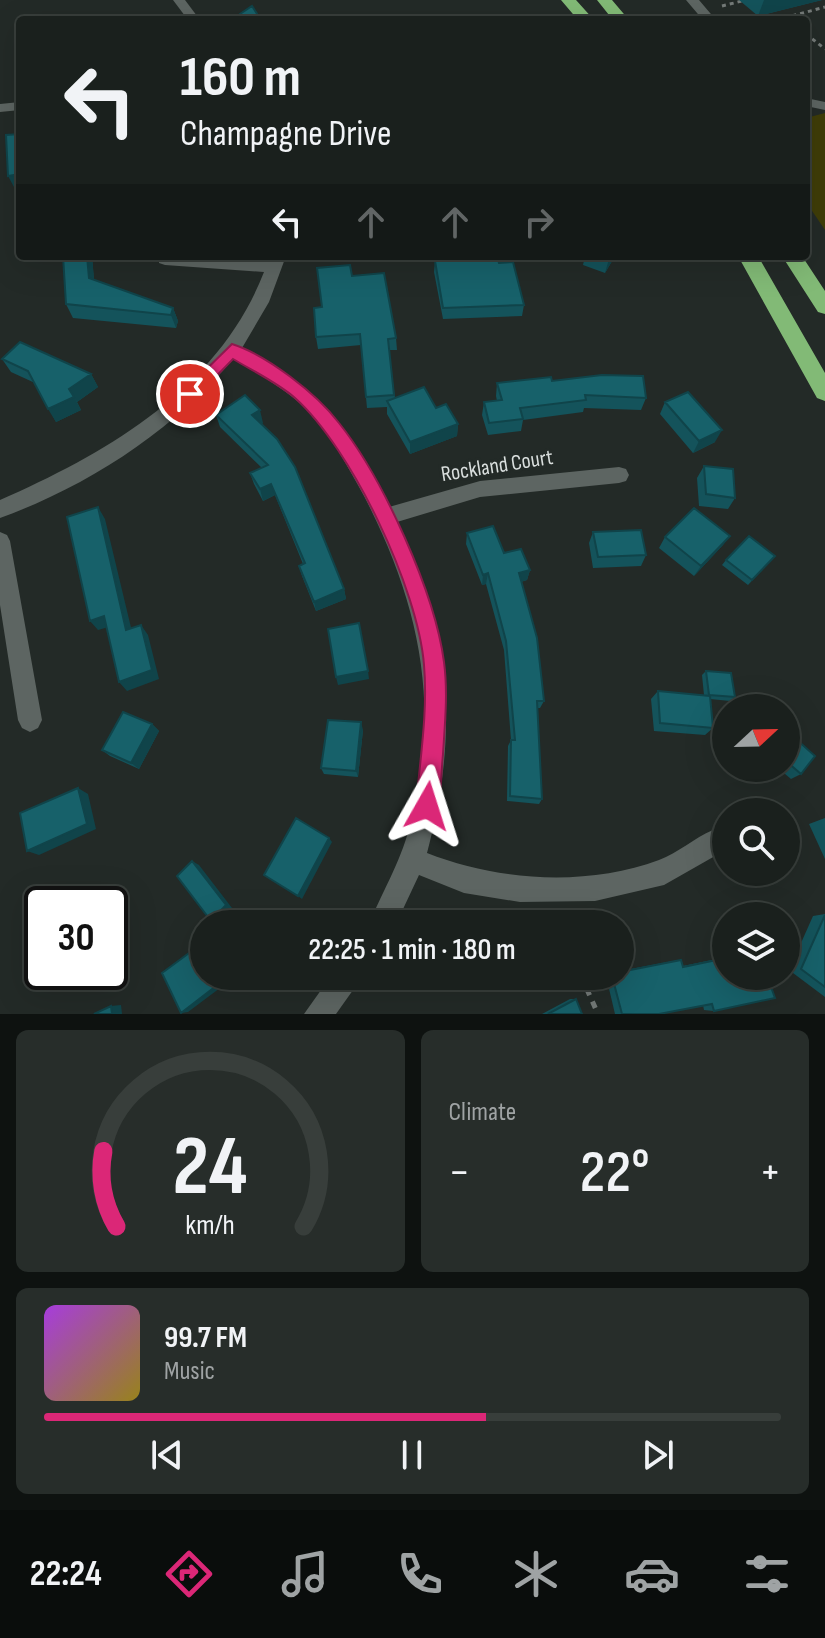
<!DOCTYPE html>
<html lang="en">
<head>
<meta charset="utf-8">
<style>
  :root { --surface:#1a201d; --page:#272d2a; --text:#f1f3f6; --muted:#9fa3a4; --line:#383e3b; --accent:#db2777 }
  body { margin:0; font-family:"Sofia Sans Condensed",sans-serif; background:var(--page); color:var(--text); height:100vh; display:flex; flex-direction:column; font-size:30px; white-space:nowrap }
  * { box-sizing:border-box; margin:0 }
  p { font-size:26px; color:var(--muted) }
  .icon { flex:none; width:44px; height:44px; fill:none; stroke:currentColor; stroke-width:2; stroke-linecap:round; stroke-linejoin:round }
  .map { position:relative; height:1014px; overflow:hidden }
  .drawer { display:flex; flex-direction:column; gap:16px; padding:16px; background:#0e1210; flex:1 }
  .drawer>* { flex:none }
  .guide { position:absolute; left:16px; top:16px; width:794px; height:244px; border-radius:8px; box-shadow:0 8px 32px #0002,0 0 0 2px var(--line); background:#1a201d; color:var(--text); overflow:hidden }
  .needle { width:52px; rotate:68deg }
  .fabs { position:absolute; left:712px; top:694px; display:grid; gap:16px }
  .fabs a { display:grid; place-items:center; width:88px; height:88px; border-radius:50%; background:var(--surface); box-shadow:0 8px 32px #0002,0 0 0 2px var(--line); font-size:40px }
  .speed { position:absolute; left:24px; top:886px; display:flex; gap:16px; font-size:40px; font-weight:700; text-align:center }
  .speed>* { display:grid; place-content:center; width:104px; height:104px; border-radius:50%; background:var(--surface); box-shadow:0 8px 32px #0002,0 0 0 2px var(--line); line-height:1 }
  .speed .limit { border:4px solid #111; border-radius:12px; background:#fff; color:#111 }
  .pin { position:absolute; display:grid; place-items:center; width:68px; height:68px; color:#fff; margin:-34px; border:4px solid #fff; border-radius:50%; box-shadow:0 2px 8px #0007 }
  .me { position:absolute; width:88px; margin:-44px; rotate:6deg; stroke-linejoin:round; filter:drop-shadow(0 0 6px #0008) }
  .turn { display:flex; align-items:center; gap:28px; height:168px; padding:0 32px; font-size:36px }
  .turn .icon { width:104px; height:104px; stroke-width:2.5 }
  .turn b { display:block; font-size:56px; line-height:68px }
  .lanes { display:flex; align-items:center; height:76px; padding:0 32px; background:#0003; justify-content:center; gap:40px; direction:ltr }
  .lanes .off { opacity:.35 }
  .big { font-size:60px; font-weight:600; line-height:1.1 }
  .drawer .card { flex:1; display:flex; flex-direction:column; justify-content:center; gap:12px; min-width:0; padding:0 28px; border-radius:12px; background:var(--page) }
  .drawer .dial { align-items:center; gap:0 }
  .dial svg { height:208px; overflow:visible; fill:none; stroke:var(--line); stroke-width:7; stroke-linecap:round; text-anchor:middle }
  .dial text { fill:var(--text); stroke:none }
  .song { display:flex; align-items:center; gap:24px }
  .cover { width:96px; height:96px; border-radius:12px; background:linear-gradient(135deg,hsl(280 70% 55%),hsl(50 70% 35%)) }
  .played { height:8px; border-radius:4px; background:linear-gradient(90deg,var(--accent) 60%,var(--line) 60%) }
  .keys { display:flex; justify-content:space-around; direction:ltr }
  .heat { display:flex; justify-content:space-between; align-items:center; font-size:44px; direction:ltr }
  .drawer .tiles { flex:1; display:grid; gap:16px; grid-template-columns:1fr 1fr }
  .card:last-child { grid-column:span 2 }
  .trip { position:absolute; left:190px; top:910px; width:444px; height:80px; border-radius:40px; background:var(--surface); box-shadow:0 8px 32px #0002,0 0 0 2px var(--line); font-weight:600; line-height:80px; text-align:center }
  .dock { display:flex; height:128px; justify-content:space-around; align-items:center; background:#0a0d0c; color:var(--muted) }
  .dock .icon { width:56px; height:56px }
  .dock .selected { color:var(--accent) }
  .dock b { font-size:36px; color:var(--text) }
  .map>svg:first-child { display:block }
  .green { fill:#3f3d08 }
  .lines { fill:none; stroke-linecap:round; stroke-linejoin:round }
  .path-far1 { stroke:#747a78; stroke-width:3; stroke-dasharray:4 4; stroke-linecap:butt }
  .path { stroke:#747a78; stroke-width:5; stroke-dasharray:7 7; stroke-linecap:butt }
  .minor { fill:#5d6562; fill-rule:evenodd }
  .motorway { fill:#82ba76; fill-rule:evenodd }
  .wall { fill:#14535b }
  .shaded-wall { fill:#10444a }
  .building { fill:#17616a; stroke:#10444a; stroke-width:2 }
  .route { fill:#db2777; stroke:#8e194d; stroke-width:2 }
  .labels { text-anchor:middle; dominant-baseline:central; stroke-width:6; stroke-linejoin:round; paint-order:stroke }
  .street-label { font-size:22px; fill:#d9dedd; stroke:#232a27 }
</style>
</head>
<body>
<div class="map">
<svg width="825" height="1014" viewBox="0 0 825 1014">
  <rect width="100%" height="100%" fill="#232a27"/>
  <path class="green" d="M 825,113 L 825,230 L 806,202 L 806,118 Z"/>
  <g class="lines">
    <path class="path-far1" d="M 722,6 L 746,0
      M 777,20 L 825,7
      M 806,34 L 825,49"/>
    <path class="path" d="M 559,911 L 560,924
      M 581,976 L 598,1014"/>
    <path class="minor" d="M 173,0 L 185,0 L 200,20 L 188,20 Z
      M 686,0 L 699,0 L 716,20 L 703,20 Z
      M 806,98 L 825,102 L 825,110 L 806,106 Z
      M 20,102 L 20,110 L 0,112 L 0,104 Z
      M 159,256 L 268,261 L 270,256 L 286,256 L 269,302 L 242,348 C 324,394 346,424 389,507 L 480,481 L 619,467 L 626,469 L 629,475 L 626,481 L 619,483 L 480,497 L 397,522 C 452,633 459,733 427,853 C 498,881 586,887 659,860 C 678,853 694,838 713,830 L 722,834 L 726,843 L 722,852 L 664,885 L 595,901 L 520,902 L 464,893 L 419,875 L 396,924 L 369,924 C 385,886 402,860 412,818 C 441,702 418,600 364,496 C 347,465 329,431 303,406 C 282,387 257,373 233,359 C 173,431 88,486 0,518 L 0,500 C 109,452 219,388 264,272 L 165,265 L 159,263 Z
      M 0,532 L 7,535 L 10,541 L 42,720 L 38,728 L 30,732 L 22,728 L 18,720 L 0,605 Z
      M 331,976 L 363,976 L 336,1014 L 304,1014 Z"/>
    <path class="motorway" d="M 561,0 L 576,0 L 594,20 L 578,20 Z
      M 597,0 L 612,0 L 629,20 L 613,20 Z
      M 738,256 L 758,256 L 825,373 L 825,401 L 817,398 Z
      M 782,256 L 802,256 L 825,291 L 825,314 L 818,312 Z"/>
  </g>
  <path class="wall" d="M 739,0 L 822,0 L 758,16 Z
    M 92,256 L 94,280 L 173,308 L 178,321 L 176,328 L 73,318 L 66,304 Z
    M 585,256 L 615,256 L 605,273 L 583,265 Z
    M 435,261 L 499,263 L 524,305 L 522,316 L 443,319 L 434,272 Z
    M 352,276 L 396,338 L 397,350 L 389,350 L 395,398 L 436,408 L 458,424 L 457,436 L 410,454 L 387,414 L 387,407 L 367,408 L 361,345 L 318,349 L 316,337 L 322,307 Z
    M 2,359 L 91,374 L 98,387 L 77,402 L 81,410 L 56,422 L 35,383 L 11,372 Z
    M 552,381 L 646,398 L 641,410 L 584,408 L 583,412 L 523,420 L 521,431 L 488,435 L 482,415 L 484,402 L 497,401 L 496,396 L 497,383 Z
    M 665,402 L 715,442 L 693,453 L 660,414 Z
    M 216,415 L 263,423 L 261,424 L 344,589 L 346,599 L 316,611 L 302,576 L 299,566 L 303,564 L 275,495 L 263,501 L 254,484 L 250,473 L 262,468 L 220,427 Z
    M 704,466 L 735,498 L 728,509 L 699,506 L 697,478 Z
    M 593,532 L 646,555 L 641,566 L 593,568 L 589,543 Z
    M 467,533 L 504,553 L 530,570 L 527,580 L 521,582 L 544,701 L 540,708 L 537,708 L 542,799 L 539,804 L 507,801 L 508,746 L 511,740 L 504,650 L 486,584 L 482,585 L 466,544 Z
    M 730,536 L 722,546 L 694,576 L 659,548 L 665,537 Z
    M 775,556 L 748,585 L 722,565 L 726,560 Z
    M 706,671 L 735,697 L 730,701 L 710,699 L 713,728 L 705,735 L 654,731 L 651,699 L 658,691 L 704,695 L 702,675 Z
    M 152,724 L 159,731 L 139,769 L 110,756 L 102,750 Z
    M 363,730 L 358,777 L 324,774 L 321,768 Z
    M 786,730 L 801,774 L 791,779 L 778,768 L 786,768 Z
    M 825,818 L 825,859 L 809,824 Z
    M 825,914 L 825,997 L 789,970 L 813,916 Z
    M 726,957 L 726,976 L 714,1011 L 704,1010 L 703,1005 L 659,1014 L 615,1014 L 606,976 L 620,976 L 620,971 L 673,961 L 681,960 L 683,966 Z
    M 570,999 L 576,999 L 582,1014 L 542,1014 Z"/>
  <path class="shaded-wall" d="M 764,0 L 822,0 L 758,16 Z
    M 20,174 L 20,186 L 14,187 L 8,176 Z
    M 87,256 L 92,256 L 95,291 L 89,278 Z
    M 611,256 L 615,256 L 605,273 L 609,259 Z
    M 173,308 L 178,321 L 176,328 L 171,315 Z
    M 91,374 L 98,387 L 77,402 L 69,389 Z
    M 74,397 L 81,410 L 56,422 L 48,409 Z
    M 260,410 L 263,423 L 256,428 L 252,415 Z
    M 458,424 L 457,436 L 410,454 L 410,442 Z
    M 722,430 L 715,442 L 693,453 L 699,441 Z
    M 271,484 L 275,495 L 263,501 L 260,489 Z
    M 98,507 L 105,519 L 134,640 L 126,630 Z
    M 730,536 L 722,546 L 694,576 L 701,566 Z
    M 530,570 L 527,580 L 516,583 L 519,573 Z
    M 488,573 L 486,584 L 482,585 L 483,575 Z
    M 344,589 L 346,599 L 316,611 L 314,602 Z
    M 104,616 L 112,626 L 98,630 L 90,621 Z
    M 141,625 L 148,635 L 159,679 L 127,691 L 119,682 Z
    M 368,671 L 369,679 L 338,685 L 336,677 Z
    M 361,722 L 363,730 L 358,777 L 356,771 Z
    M 152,724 L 159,731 L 139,769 L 131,763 Z
    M 78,788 L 88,794 L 96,829 L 39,855 L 27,851 Z
    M 329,838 L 332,842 L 302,899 L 298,896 Z
    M 192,861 L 199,865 L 232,908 L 217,923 L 211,921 Z
    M 229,976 L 236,976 L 188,1012 L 181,1013 Z
    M 121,1005 L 122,1014 L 112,1014 L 111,1006 Z"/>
  <path class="building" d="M 252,6 L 261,20 L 243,20 L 240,14 Z
    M 20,134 L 20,174 L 8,176 L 6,135 Z
    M 63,256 L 87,256 L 89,278 L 173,308 L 171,315 L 66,304 Z
    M 480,256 L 497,256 L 499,263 L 513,262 L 524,305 L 443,308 L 435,261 Z
    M 350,265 L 352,276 L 384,273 L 396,338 L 388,339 L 394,395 L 366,397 L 360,334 L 316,337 L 314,308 L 322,307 L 317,268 Z
    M 20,342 L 91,374 L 69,389 L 74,397 L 48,409 L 28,371 L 2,359 Z
    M 602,375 L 643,376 L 646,398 L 585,395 L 586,400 L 520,408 L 523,419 L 489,423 L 484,402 L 502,400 L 497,383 L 551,377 L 552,381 Z
    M 424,387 L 436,408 L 446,404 L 458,424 L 410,442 L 387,401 Z
    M 688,392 L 722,430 L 699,441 L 665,402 Z
    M 245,395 L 260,410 L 252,415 L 277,439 L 295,467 L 344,589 L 314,602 L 299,566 L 305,563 L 271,484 L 260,489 L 250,473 L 268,465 L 216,415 Z
    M 704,466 L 733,469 L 735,498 L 706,494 Z
    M 98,507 L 126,630 L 141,625 L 152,670 L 119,682 L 104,616 L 90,621 L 67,517 Z
    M 694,508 L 730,536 L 701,566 L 665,537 Z
    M 493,526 L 504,553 L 521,549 L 530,570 L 519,573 L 537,638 L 544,701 L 537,701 L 542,799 L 510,796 L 511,740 L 515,740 L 506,641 L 488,573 L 483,575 L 467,533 Z
    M 641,530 L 646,555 L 598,557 L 593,532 Z
    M 749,536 L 775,556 L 752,580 L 726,560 Z
    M 359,623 L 368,671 L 336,677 L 328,629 Z
    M 706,671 L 731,673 L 735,697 L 709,695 Z
    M 658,691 L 710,696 L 713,728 L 660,723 Z
    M 123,712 L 152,724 L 131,763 L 102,750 Z
    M 328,720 L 361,722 L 356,771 L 321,768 Z
    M 786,730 L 815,756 L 801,774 L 786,761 Z
    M 78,788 L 87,824 L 27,851 L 20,813 Z
    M 296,818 L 329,838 L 298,896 L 264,875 Z
    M 192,861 L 226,905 L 211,921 L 177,876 Z
    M 825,915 L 825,987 L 801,969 Z
    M 204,942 L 204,976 L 229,976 L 181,1013 L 162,973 Z
    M 726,958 L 726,976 L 767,976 L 775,998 L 714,1011 L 712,1004 L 659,1014 L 622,1014 L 612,976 L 620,976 L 620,972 L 681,960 L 683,967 Z
    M 576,999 L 582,1014 L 548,1014 Z
    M 111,1006 L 112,1014 L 94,1014 Z"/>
  <path class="route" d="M 232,344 C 267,355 317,394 339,423 C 383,478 435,593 444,662 C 448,692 445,723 443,754 C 441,773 442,796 435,814 L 427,817 L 419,814 L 416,806 C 420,759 428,712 424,665 C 418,589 352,449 295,398 C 278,383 253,371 233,359 L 195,398 L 190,400 L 181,394 Z"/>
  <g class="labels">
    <g class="street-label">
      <text transform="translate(497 466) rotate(-9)">Rockland Court</text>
    </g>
  </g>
</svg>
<div class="fabs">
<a><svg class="needle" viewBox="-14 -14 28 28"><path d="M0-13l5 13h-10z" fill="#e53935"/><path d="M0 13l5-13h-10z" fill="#9fa3a4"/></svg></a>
<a><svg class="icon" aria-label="search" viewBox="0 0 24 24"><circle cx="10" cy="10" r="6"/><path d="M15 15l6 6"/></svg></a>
<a><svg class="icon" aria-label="layers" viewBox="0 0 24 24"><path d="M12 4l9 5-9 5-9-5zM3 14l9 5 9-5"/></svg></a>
</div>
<div class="speed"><div class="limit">30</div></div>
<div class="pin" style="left:190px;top:394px;background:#d93025"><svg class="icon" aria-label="arrive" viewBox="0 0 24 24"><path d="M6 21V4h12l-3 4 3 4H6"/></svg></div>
<svg class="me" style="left:427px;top:806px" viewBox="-20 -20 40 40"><path d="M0-17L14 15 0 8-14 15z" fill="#db2777" stroke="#fff" stroke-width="4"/></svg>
<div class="trip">22:25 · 1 min · 180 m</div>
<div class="guide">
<div class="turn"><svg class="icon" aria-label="left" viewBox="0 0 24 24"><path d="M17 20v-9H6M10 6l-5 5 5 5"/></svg><div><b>160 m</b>Champagne Drive</div></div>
<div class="lanes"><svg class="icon" aria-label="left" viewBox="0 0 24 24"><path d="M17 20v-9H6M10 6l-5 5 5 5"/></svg><svg class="icon off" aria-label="ahead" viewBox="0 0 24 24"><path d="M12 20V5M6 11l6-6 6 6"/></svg><svg class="icon off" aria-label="ahead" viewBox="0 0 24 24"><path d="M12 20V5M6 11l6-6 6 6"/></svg><svg class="icon off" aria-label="right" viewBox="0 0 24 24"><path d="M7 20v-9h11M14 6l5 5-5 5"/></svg></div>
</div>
</div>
<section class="drawer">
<div class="tiles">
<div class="card dial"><svg viewBox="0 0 100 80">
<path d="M14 69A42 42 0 1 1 86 69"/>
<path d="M14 69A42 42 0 0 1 9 40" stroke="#db2777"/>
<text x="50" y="56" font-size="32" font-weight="700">24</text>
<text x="50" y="72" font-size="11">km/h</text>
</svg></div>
<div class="card"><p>Climate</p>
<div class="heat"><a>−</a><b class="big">22°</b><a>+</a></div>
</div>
<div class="card">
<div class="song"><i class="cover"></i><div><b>99.7 FM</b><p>Music</p></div></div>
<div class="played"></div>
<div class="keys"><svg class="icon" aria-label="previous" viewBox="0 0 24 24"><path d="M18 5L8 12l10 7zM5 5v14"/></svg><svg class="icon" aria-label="pause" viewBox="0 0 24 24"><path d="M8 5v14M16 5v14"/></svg><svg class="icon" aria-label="next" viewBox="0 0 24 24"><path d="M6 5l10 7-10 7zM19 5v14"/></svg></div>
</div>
</div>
</section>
<nav class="dock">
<b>22:24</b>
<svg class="icon selected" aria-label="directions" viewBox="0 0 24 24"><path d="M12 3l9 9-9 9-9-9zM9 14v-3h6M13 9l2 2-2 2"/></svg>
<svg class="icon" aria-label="music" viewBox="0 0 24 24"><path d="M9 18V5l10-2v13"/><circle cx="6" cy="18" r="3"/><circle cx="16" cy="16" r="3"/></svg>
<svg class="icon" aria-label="phone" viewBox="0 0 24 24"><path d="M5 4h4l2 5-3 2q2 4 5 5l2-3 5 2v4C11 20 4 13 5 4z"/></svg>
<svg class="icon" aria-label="climate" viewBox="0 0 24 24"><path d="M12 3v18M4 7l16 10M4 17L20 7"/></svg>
<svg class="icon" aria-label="car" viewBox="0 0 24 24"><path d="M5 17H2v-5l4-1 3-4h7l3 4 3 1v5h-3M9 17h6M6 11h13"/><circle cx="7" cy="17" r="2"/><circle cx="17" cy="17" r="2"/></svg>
<svg class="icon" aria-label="filters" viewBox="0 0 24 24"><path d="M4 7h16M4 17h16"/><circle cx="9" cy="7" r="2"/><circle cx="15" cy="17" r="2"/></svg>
</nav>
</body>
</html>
